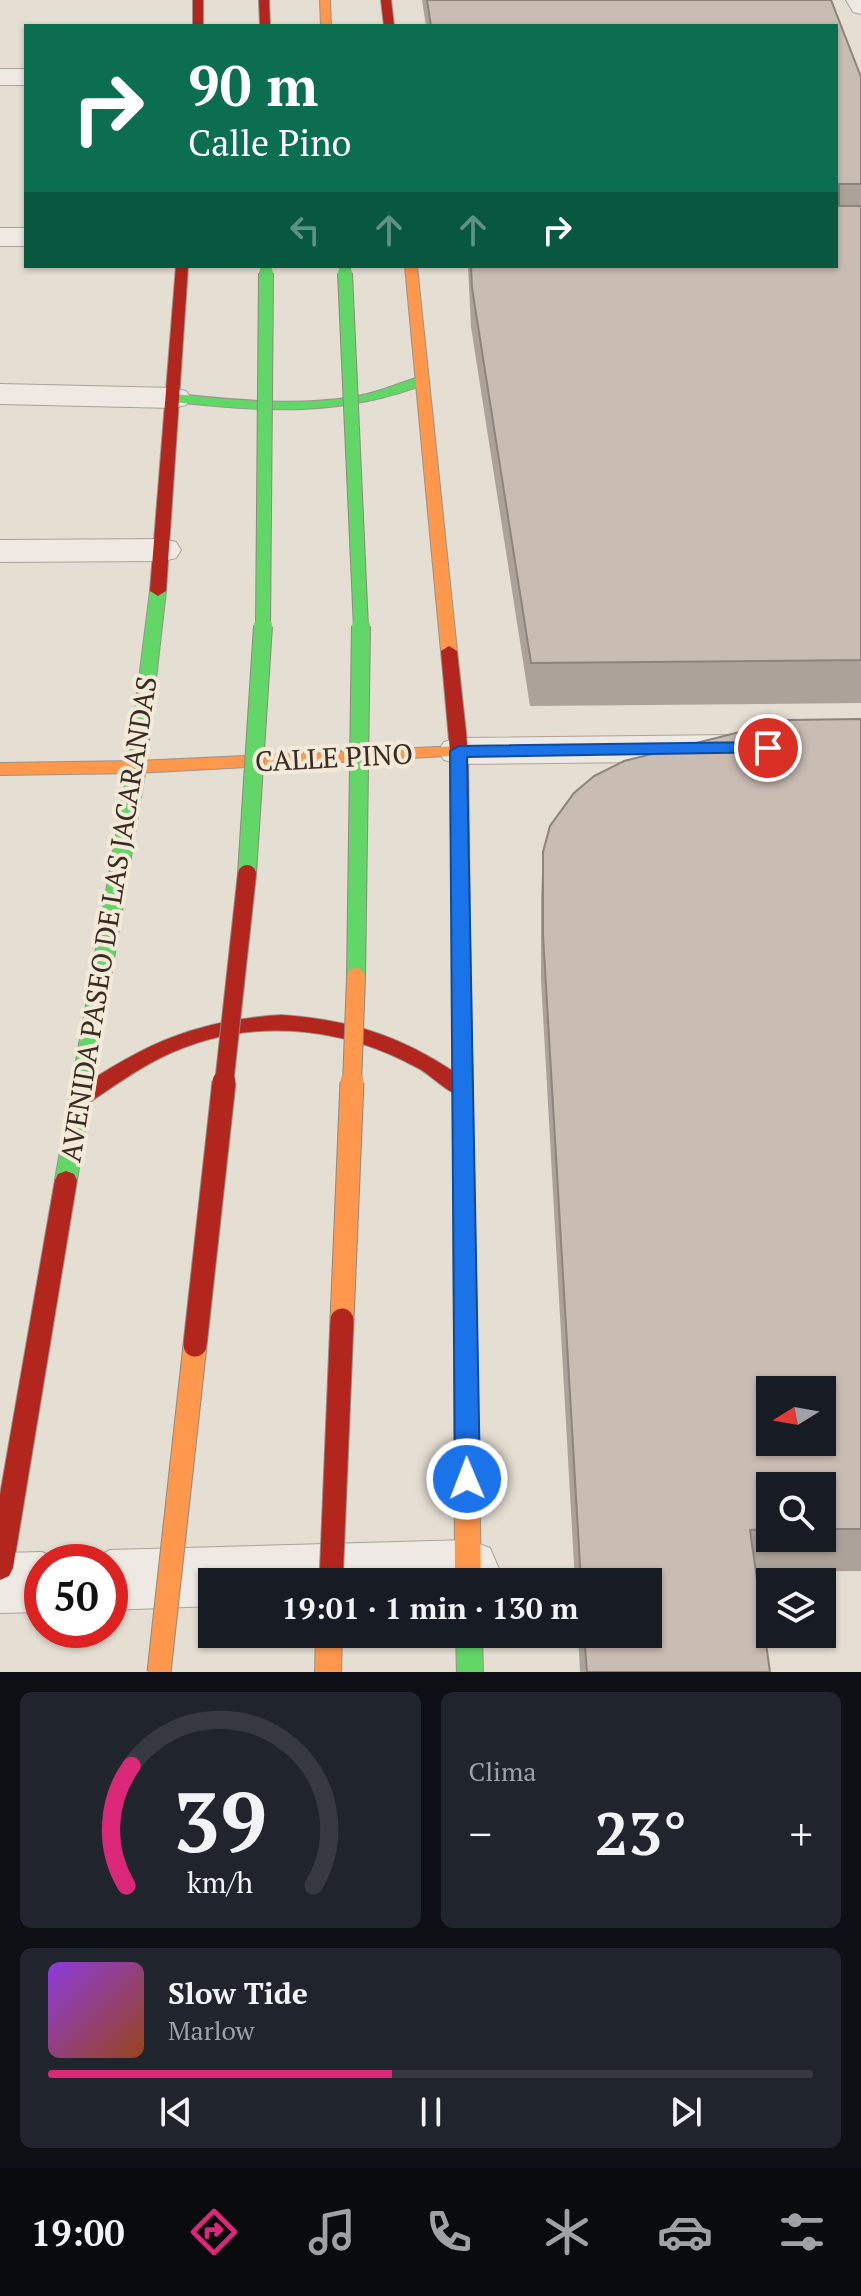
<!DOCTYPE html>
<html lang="es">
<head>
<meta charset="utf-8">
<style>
  :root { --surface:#171b24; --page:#20242c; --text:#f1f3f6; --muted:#9ea1a6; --line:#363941; --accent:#db2777 }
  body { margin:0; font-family:"PT Serif",serif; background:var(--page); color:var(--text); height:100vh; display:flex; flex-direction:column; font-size:30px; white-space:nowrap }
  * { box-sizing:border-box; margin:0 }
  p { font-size:26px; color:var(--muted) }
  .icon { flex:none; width:44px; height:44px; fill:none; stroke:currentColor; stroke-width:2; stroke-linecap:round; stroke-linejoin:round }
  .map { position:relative; height:1672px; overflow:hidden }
  .panel { display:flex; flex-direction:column; gap:20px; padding:20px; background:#0d0f14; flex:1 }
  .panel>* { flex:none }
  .hud { position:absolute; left:24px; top:24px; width:814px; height:244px; border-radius:0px; box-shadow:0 2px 6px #0004; background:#0b6e4f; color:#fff; overflow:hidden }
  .needle { width:52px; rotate:259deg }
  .controls { position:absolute; left:756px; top:1376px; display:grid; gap:16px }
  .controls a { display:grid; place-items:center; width:80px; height:80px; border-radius:0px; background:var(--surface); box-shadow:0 2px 6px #0004; font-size:40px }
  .speed { position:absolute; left:24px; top:1544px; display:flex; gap:16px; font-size:40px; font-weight:700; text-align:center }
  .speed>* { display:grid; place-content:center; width:104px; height:104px; border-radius:50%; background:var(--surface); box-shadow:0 2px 6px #0004; line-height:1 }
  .speed .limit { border:12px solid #d22; background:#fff; color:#111 }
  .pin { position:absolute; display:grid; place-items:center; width:68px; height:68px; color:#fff; margin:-34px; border:4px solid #fff; border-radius:50%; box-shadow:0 2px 8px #0007 }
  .me { position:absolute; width:88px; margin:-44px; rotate:359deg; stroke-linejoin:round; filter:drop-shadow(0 0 6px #0008) }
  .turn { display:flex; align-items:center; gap:28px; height:168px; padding:0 32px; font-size:36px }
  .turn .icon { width:104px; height:104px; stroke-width:2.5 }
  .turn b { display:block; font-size:56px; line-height:68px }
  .lanes { display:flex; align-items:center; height:76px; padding:0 32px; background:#0003; justify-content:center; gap:40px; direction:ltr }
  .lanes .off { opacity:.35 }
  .big { font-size:60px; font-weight:700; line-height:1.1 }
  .panel .card { flex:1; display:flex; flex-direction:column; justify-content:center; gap:12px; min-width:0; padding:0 28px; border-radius:12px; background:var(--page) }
  .panel .dial { align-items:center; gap:0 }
  .dial svg { height:208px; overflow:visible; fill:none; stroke:var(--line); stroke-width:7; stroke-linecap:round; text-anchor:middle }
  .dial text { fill:var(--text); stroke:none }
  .song { display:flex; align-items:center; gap:24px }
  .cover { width:96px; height:96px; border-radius:12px; background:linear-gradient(135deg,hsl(270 70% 55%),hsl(20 70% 35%)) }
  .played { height:8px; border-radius:4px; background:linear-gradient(90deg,var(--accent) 45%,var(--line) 45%) }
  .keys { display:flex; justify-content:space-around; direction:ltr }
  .heat { display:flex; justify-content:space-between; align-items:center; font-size:44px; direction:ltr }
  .panel .tiles { flex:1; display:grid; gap:20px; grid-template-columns:1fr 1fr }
  .card:last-child { grid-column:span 2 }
  .trip { position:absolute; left:198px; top:1568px; width:464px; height:80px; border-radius:0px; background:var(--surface); box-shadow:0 2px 6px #0004; font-weight:700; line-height:80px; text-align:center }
  .menu { display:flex; height:128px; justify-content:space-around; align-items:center; background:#090b0e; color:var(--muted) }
  .menu .icon { width:56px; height:56px }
  .menu .on { color:var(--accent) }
  .menu b { font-size:36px; color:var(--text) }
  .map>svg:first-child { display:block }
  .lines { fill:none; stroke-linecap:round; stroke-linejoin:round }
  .street-casing { stroke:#aba39a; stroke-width:2 }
  .fast-casing { stroke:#9a938a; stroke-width:2 }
  .slow-casing { stroke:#9a938a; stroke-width:2 }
  .jam-casing { stroke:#9a938a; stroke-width:2 }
  .street { fill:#eee9e2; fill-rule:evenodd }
  .fast { fill:#63d668; fill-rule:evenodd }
  .slow { fill:#ff974d; fill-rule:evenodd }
  .jam { fill:#b3261e; fill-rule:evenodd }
  .fast-bridge-far2-casing { stroke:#908981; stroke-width:12; stroke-linecap:butt }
  .fast-bridge-far1-casing { stroke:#908981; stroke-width:16; stroke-linecap:butt }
  .fast-bridge-casing { stroke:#908981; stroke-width:20; stroke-linecap:butt }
  .slow-bridge-far1-casing { stroke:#908981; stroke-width:20; stroke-linecap:butt }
  .slow-bridge-casing { stroke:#908981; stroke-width:25; stroke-linecap:butt }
  .jam-bridge-far1-casing { stroke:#908981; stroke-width:20; stroke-linecap:butt }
  .jam-bridge-casing { stroke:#908981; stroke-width:25; stroke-linecap:butt }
  .fast-bridge-far2 { stroke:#63d668; stroke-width:11 }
  .fast-bridge-far1 { stroke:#63d668; stroke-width:14 }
  .fast-bridge { stroke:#63d668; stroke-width:18 }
  .slow-bridge-far1 { stroke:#ff974d; stroke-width:18 }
  .slow-bridge { stroke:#ff974d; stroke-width:23 }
  .jam-bridge-far1 { stroke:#b3261e; stroke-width:18 }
  .jam-bridge { stroke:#b3261e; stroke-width:23 }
  .wall { fill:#aca29a; fill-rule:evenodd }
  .building { fill:#c8bcb3; stroke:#8c847d; stroke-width:2; fill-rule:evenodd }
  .route { fill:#1a73e8; stroke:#114b97; stroke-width:2 }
  .labels { text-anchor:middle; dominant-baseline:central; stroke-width:8; stroke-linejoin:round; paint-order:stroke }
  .street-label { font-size:28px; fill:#3a2c22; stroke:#f4ead9 }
</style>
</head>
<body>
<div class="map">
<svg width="861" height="1672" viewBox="0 0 861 1672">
  <rect width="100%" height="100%" fill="#e5ded2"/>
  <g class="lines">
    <g class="street-casing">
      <path id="street" d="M 846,0 L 861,0 L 861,14 L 853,12 Z
        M 0,69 L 26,69 L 26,85 L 0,85 Z
        M 0,228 L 26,228 L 26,246 L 0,246 Z
        M 0,384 L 174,388 L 186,391 L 191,398 L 186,405 L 174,408 L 0,404 Z
        M 163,539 L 176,542 L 181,550 L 176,558 L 163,561 L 0,562 L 0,540 Z
        M 732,735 L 747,739 L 753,748 L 747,757 L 732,761 L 459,764 L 444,760 L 438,751 L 444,742 L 459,738 Z
        M 468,1540 L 490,1548 L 499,1569 L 493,1582 L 212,1582 L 212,1606 L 110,1610 L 110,1562 L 87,1562 L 110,1550 Z
        M 42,1552 L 65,1562 L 42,1562 L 42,1612 L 0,1613 L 0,1553 Z"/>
    </g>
    <g class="fast-casing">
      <path id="fast" d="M 423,376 L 428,377 L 428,383 C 341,417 265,412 174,402 L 167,398 L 174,394 C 235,400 297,407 358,396 C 381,392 401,382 423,376 Z
        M 158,586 L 166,591 L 146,767 L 77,1180 L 74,1186 L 66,1189 L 58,1186 L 55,1180 L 128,767 L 150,591 Z
        M 456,1634 L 482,1634 L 483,1672 L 457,1672 Z"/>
    </g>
    <g class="slow-casing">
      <path id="slow" d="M 320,0 L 330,0 L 331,26 L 321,26 Z
        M 405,266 L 417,266 L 457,651 L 449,656 L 441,651 Z
        M 459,746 L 465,747 L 468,751 L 465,755 L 137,773 L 0,775 L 0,763 L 137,761 Z
        M 461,926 L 468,928 L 470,933 L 481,1582 L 455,1582 L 452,933 L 454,928 Z
        M 316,1634 L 342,1634 L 341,1672 L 315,1672 Z"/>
    </g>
    <g class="jam-casing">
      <path id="jam" d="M 193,0 L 203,0 L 203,26 L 193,26 Z
        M 259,0 L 269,0 L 270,26 L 260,26 Z
        M 381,0 L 391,0 L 394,26 L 384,26 Z
        M 176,266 L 188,266 L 166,591 L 158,596 L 150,591 Z
        M 449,646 L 457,651 L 468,751 L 470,933 L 468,938 L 454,938 L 452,933 L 450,751 L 441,651 Z
        M 281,1015 C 356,1020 409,1039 470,1083 L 473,1089 L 470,1095 C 452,1100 434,1076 418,1068 C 338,1024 244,1016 160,1058 C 134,1071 111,1088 87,1104 L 80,1106 L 73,1104 L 70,1098 L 73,1092 C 145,1044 193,1021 281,1015 Z
        M 66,1171 L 74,1174 L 77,1180 L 13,1568 L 9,1576 L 0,1580 L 0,1495 L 55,1180 L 58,1174 Z"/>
    </g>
    <use href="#street" class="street"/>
    <use href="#fast" class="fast"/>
    <use href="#slow" class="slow"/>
    <use href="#jam" class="jam"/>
    <g class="fast-bridge-far2-casing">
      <path id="fast-bridge-far2" d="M 345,268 L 345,275
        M 266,275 L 266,269"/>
    </g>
    <g class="fast-bridge-far1-casing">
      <path id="fast-bridge-far1" d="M 345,273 L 361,628
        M 263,628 L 266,273"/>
    </g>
    <g class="fast-bridge-casing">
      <path id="fast-bridge" d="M 247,874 L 263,626
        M 356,977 L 361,626"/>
    </g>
    <g class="slow-bridge-far1-casing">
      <path id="slow-bridge-far1" d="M 352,1084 L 356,977"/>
    </g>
    <g class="slow-bridge-casing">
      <path id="slow-bridge" d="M 342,1320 L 352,1082
        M 159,1672 L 195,1345"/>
    </g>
    <g class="jam-bridge-far1-casing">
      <path id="jam-bridge-far1" d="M 224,1084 L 247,874"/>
    </g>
    <g class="jam-bridge-casing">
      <path id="jam-bridge" d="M 195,1345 L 224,1082
        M 331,1582 L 342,1320"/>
    </g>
    <use href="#fast-bridge-far2" class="fast-bridge-far2"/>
    <use href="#fast-bridge-far1" class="fast-bridge-far1"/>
    <use href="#fast-bridge" class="fast-bridge"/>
    <use href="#slow-bridge-far1" class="slow-bridge-far1"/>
    <use href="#slow-bridge" class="slow-bridge"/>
    <use href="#jam-bridge-far1" class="jam-bridge-far1"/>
    <use href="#jam-bridge" class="jam-bridge"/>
  </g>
  <path class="wall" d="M 422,0 L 831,0 L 861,77 L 861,703 L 530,706 L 471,327 L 468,266 L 836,266 L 836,26 L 426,26 Z
    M 861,719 L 861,1571 L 756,1572 L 770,1672 L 580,1672 L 578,1634 L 648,1634 L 648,1582 L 575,1582 L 541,980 L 541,897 L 543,852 ZM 770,1486 L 822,1486 L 822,1538 L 770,1538 Z"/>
  <path class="building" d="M 427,0 L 831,0 L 861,77 L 861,184 L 839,184 L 839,206 L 861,206 L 861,660 L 531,663 L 472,288 L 471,266 L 836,266 L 836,26 L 431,26 Z
    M 861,719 L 861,1529 L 822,1529 L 822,1486 L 770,1486 L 770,1529 L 750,1530 L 770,1672 L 587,1672 L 584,1634 L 648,1634 L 648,1582 L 581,1582 L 543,935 L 543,852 L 550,826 L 574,793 L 594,776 L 624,761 L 788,720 ZM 770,1390 L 822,1390 L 822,1442 L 770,1442 Z"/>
  <path class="route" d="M 768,742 L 774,744 L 774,752 L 467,757 L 480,1479 L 476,1487 L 467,1491 L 459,1487 L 455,1479 L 450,751 L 459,746 Z"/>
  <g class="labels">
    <g class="street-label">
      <text transform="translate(334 757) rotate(-3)">CALLE PINO</text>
      <text transform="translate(108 919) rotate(-81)">AVENIDA PASEO DE LAS JACARANDAS</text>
    </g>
  </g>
</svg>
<div class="controls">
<a><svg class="needle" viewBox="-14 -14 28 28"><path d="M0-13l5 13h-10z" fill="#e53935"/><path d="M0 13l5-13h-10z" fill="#9ea1a6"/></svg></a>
<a><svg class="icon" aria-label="search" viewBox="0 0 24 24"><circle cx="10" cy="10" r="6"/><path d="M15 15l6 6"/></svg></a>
<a><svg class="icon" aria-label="layers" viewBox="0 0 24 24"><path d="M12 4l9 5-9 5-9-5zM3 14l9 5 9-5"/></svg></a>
</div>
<div class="speed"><div class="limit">50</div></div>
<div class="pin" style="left:768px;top:748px;background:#d93025"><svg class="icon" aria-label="arrive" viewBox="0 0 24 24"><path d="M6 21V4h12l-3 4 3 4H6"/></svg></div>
<svg class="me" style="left:467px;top:1479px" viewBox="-20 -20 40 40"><circle r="17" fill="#1a73e8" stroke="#fff" stroke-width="3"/><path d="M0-11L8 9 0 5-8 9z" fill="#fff"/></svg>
<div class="trip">19:01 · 1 min · 130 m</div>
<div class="hud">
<div class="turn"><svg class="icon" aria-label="right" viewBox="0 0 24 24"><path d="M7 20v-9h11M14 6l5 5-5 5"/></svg><div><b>90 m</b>Calle Pino</div></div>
<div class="lanes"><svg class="icon off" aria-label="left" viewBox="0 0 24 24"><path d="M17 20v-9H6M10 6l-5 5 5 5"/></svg><svg class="icon off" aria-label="ahead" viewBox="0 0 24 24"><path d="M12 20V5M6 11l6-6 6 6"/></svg><svg class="icon off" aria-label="ahead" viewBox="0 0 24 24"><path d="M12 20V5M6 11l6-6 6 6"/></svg><svg class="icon" aria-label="right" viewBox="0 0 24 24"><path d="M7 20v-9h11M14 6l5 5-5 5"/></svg></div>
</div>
</div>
<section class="panel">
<div class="tiles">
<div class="card dial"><svg viewBox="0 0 100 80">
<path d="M14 69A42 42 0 1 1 86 69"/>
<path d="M14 69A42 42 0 0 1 16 23" stroke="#db2777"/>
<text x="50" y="56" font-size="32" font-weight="700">39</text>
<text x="50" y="72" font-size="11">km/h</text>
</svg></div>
<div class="card"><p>Clima</p>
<div class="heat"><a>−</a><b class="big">23°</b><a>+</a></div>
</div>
<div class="card">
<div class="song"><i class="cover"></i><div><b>Slow Tide</b><p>Marlow</p></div></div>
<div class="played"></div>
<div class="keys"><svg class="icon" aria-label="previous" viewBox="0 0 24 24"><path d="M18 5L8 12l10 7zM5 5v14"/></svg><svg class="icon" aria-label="pause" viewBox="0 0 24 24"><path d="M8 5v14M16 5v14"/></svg><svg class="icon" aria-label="next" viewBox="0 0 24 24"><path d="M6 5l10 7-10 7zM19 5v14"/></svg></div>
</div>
</div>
</section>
<nav class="menu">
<b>19:00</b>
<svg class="icon on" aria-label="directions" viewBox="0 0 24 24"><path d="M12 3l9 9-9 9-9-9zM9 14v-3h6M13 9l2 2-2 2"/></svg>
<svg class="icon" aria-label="music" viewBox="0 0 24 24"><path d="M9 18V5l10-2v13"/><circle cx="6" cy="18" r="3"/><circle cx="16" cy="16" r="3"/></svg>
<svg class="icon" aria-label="phone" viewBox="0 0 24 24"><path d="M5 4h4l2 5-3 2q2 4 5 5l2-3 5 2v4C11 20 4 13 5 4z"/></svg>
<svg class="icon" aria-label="climate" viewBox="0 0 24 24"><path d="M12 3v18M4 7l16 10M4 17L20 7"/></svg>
<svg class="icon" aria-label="car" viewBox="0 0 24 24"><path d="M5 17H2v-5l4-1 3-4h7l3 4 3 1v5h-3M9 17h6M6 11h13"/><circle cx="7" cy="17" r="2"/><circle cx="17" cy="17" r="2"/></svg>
<svg class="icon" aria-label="filters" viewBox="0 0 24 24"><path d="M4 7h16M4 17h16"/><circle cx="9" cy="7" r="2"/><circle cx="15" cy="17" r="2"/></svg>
</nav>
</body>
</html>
